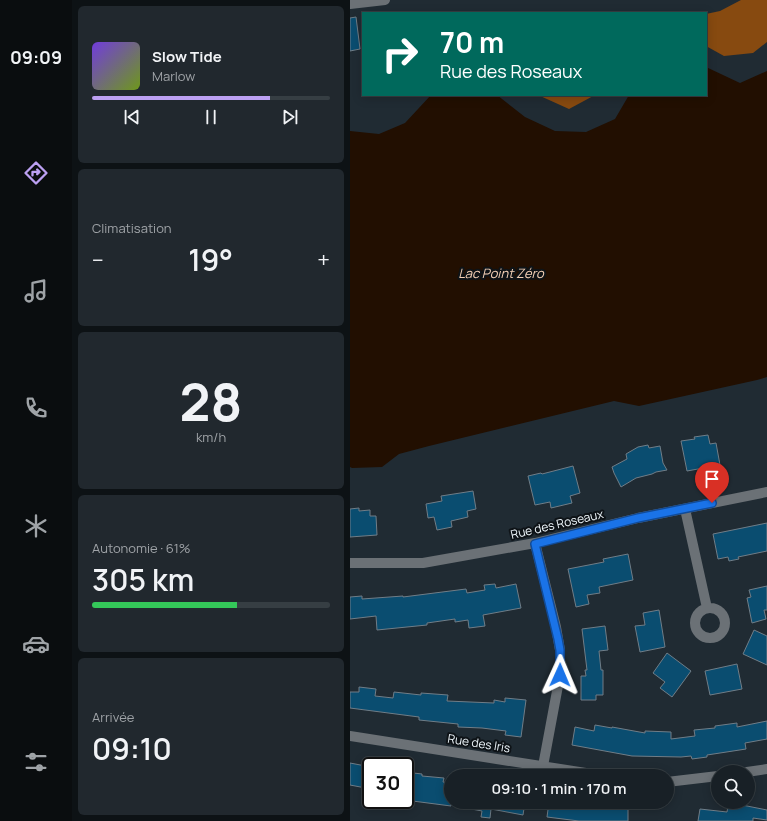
<!DOCTYPE html>
<html lang="fr">
<head>
<meta charset="utf-8">
<style>
  :root { --surface:#182026; --page:#21282e; --text:#f1f3f6; --muted:#9fa3a7; --line:#363e43; --accent:#bca0f2 }
  body { margin:0; font-family:Manrope,sans-serif; background:var(--page); color:var(--text); height:100vh; display:flex; flex-direction:column; font-size:15px; white-space:nowrap }
  * { box-sizing:border-box; margin:0 }
  p { font-size:13px; color:var(--muted) }
  .icon { flex:none; width:22px; height:22px; fill:none; stroke:currentColor; stroke-width:2; stroke-linecap:round; stroke-linejoin:round }
  .map { position:relative; flex:1; overflow:hidden }
  .details { display:flex; flex-direction:column; gap:6px; padding:6px; background:#0d1215; width:278px }
  .details>* { flex:none }
  .banner { position:absolute; left:12px; top:12px; width:345px; height:84px; border-radius:0px; box-shadow:0 2px 10px #0003,0 0 0 1px var(--line); background:#00695c; color:#fff; overflow:hidden }
  .buttons { position:absolute; left:361px; top:765px; display:grid; gap:8px }
  .buttons a { display:grid; place-items:center; width:44px; height:44px; border-radius:50%; background:var(--surface); box-shadow:0 2px 10px #0003,0 0 0 1px var(--line); font-size:20px }
  .speed { position:absolute; left:12px; top:757px; display:flex; gap:8px; font-size:20px; font-weight:700; text-align:center }
  .speed>* { display:grid; place-content:center; width:52px; height:52px; border-radius:50%; background:var(--surface); box-shadow:0 2px 10px #0003,0 0 0 1px var(--line); line-height:1 }
  .speed .limit { border:2px solid #111; border-radius:6px; background:#fff; color:#111 }
  .pin { position:absolute; display:grid; place-items:center; width:34px; height:34px; color:#fff; margin:-41px -17px; border-radius:50% 50% 50% 0; rotate:-45deg; box-shadow:0 0 4px #0007 }
  .pin .icon { rotate:45deg }
  .me { position:absolute; width:44px; margin:-22px; rotate:1deg; stroke-linejoin:round; filter:drop-shadow(0 0 3px #0008) }
  .turn { display:flex; align-items:center; gap:14px; height:84px; padding:0 12px; font-size:18px }
  .turn .icon { width:52px; height:52px; stroke-width:2.5 }
  .turn b { display:block; font-size:28px; line-height:34px }
  .big { font-size:30px; font-weight:600; line-height:1.1 }
  .details .tile { flex:1; display:flex; flex-direction:column; justify-content:center; gap:6px; min-width:0; padding:0 14px; border-radius:6px; background:var(--page) }
  .details .dial { align-items:center; gap:0 }
  .dial b { font-size:52px; line-height:1 }
  .song { display:flex; align-items:center; gap:12px }
  .cover { width:48px; height:48px; border-radius:6px; background:linear-gradient(135deg,hsl(260 70% 55%),hsl(80 70% 35%)) }
  .played { height:4px; border-radius:2px; background:linear-gradient(90deg,var(--accent) 75%,var(--line) 75%) }
  .keys { display:flex; justify-content:space-around; direction:ltr }
  .heat { display:flex; justify-content:space-between; align-items:center; font-size:22px; direction:ltr }
  .charge { height:6px; border-radius:3px; background:linear-gradient(90deg,#34c759 61%,var(--line) 0) }
  .trip { position:absolute; left:94px; top:769px; width:230px; height:40px; border-radius:20px; background:var(--surface); box-shadow:0 2px 10px #0003,0 0 0 1px var(--line); font-weight:600; line-height:40px; text-align:center }
  main { display:flex; flex:1; min-height:0 }
  .dock { display:flex; flex-direction:column; width:72px; justify-content:space-around; align-items:center; background:#0a0d0f; color:var(--muted) }
  .dock .icon { width:28px; height:28px }
  .dock .on { color:var(--accent) }
  .dock b { font-size:18px; color:var(--text) }
  .map>svg:first-child { display:block }
  .forest { fill:#874a10 }
  .water { fill:#220f01 }
  .building { fill:#0a4d70; stroke:#707d87 }
  .lines { fill:none; stroke-linecap:round; stroke-linejoin:round }
  .minor { stroke:#6b7176; stroke-width:10 }
  .route-casing { stroke:#114b97; stroke-width:10 }
  .route { stroke:#1a73e8; stroke-width:7 }
  .labels { text-anchor:middle; dominant-baseline:central; stroke-width:4; stroke-linejoin:round; paint-order:stroke }
  .street-label { font-size:12px; fill:#eef6fb; stroke:#0e1317 }
  .water-label { font-size:13px; font-style:italic; fill:#f4d0b5; stroke:#0e1317 }
</style>
</head>
<body>
<main>
<nav class="dock">
<b>09:09</b>
<svg class="icon on" aria-label="directions" viewBox="0 0 24 24"><path d="M12 3l9 9-9 9-9-9zM9 14v-3h6M13 9l2 2-2 2"/></svg>
<svg class="icon" aria-label="music" viewBox="0 0 24 24"><path d="M9 18V5l10-2v13"/><circle cx="6" cy="18" r="3"/><circle cx="16" cy="16" r="3"/></svg>
<svg class="icon" aria-label="phone" viewBox="0 0 24 24"><path d="M5 4h4l2 5-3 2q2 4 5 5l2-3 5 2v4C11 20 4 13 5 4z"/></svg>
<svg class="icon" aria-label="climate" viewBox="0 0 24 24"><path d="M12 3v18M4 7l16 10M4 17L20 7"/></svg>
<svg class="icon" aria-label="car" viewBox="0 0 24 24"><path d="M5 17H2v-5l4-1 3-4h7l3 4 3 1v5h-3M9 17h6M6 11h13"/><circle cx="7" cy="17" r="2"/><circle cx="17" cy="17" r="2"/></svg>
<svg class="icon" aria-label="filters" viewBox="0 0 24 24"><path d="M4 7h16M4 17h16"/><circle cx="9" cy="7" r="2"/><circle cx="15" cy="17" r="2"/></svg>
</nav>
<section class="details">
<div class="tile">
<div class="song"><i class="cover"></i><div><b>Slow Tide</b><p>Marlow</p></div></div>
<div class="played"></div>
<div class="keys"><svg class="icon" aria-label="previous" viewBox="0 0 24 24"><path d="M18 5L8 12l10 7zM5 5v14"/></svg><svg class="icon" aria-label="pause" viewBox="0 0 24 24"><path d="M8 5v14M16 5v14"/></svg><svg class="icon" aria-label="next" viewBox="0 0 24 24"><path d="M6 5l10 7-10 7zM19 5v14"/></svg></div>
</div>
<div class="tile"><p>Climatisation</p>
<div class="heat"><a>−</a><b class="big">19°</b><a>+</a></div>
</div>
<div class="tile dial"><b>28</b><p>km/h</p></div>
<div class="tile"><p>Autonomie · 61%</p><b class="big">305 km</b><div class="charge"></div></div>
<div class="tile"><p>Arrivée</p><b class="big">09:10</b></div>
</section>
<div class="map">
<svg width="417" height="821" viewBox="0 0 417 821">
  <rect width="100%" height="100%" fill="#202b33"/>
  <path class="forest" d="M 391,0 L 417,0 L 417,42 L 403,53 L 374,56 L 356,46 L 356,14 L 370,11 Z
    M 188,95 L 245,95 L 219,109 Z"/>
  <path class="water" d="M 356,67 L 390,83 L 417,71 L 417,377 L 407,380 L 289,406 L 264,401 L 79,446 L 49,454 L 32,467 L 2,468 L 0,467 L 0,131 L 29,134 L 55,123 L 81,95 L 147,95 L 175,117 L 205,131 L 236,132 L 265,119 L 279,95 L 356,95 Z"/>
  <path class="building" d="M 6,17 L 10,49 L 0,51 L 0,18 Z
    M 358,435 L 360,444 L 366,443 L 370,465 L 337,471 L 331,441 L 345,439 L 344,437 Z
    M 298,445 L 299,448 L 310,446 L 313,463 L 317,470 L 306,472 L 302,474 L 286,478 L 271,487 L 264,473 L 262,467 L 277,459 L 276,454 L 288,447 Z
    M 223,466 L 230,493 L 220,496 L 222,503 L 201,508 L 200,502 L 185,505 L 178,476 L 191,473 L 192,474 Z
    M 123,491 L 126,509 L 117,511 L 118,517 L 101,521 L 102,527 L 87,530 L 84,517 L 78,518 L 76,504 L 92,501 L 91,496 Z
    M 9,508 L 9,511 L 20,510 L 20,516 L 26,516 L 27,535 L 0,537 L 0,509 Z
    M 417,523 L 417,551 L 388,557 L 389,559 L 379,561 L 378,557 L 368,559 L 363,534 Z
    M 278,554 L 283,580 L 249,587 L 250,593 L 237,595 L 239,604 L 226,607 L 218,569 L 254,562 L 253,559 Z
    M 145,584 L 146,588 L 166,584 L 171,608 L 133,615 L 135,626 L 119,628 L 118,620 L 105,622 L 105,619 L 77,623 L 77,625 L 27,630 L 26,616 L 0,619 L 0,597 L 12,596 L 12,599 L 53,596 L 53,597 L 116,589 L 117,593 L 135,590 L 134,585 Z
    M 417,586 L 417,610 L 414,610 L 416,619 L 402,623 L 397,598 L 401,597 L 399,590 Z
    M 309,610 L 315,647 L 290,652 L 285,626 L 295,625 L 293,613 Z
    M 255,626 L 258,650 L 249,651 L 251,670 L 253,670 L 253,695 L 246,695 L 246,700 L 231,700 L 231,676 L 236,676 L 235,670 L 237,670 L 232,629 Z
    M 404,630 L 417,636 L 417,665 L 393,654 Z
    M 317,653 L 341,671 L 322,697 L 310,688 L 315,682 L 303,673 Z
    M 387,664 L 392,689 L 360,695 L 355,671 Z
    M 9,687 L 26,689 L 25,696 L 43,698 L 44,692 L 71,695 L 71,693 L 98,695 L 97,701 L 144,703 L 144,700 L 155,702 L 155,698 L 176,700 L 171,737 L 155,735 L 156,731 L 132,728 L 108,727 L 108,724 L 69,720 L 69,717 L 0,708 L 0,692 L 9,692 Z
    M 417,721 L 417,739 L 395,743 L 396,749 L 357,755 L 357,757 L 342,759 L 341,756 L 331,757 L 282,756 L 222,745 L 225,727 L 244,731 L 245,725 L 262,728 L 262,727 L 295,733 L 295,731 L 321,732 L 321,739 L 345,736 L 344,730 L 365,728 L 365,726 L 387,723 L 387,727 Z
    M 0,763 L 21,767 L 21,789 L 0,785 Z
    M 55,772 L 72,774 L 72,776 L 94,778 L 93,782 L 101,783 L 101,806 L 55,800 Z
    M 111,802 L 175,802 L 173,815 L 141,809 L 140,818 L 131,817 L 132,811 L 111,807 Z
    M 199,802 L 225,802 L 259,806 L 258,808 L 278,809 L 278,821 L 229,821 L 197,817 Z
    M 387,804 L 417,810 L 417,820 L 403,818 L 403,821 L 348,821 L 350,809 L 377,812 L 378,806 L 386,808 Z"/>
  <g class="lines">
    <path class="minor" d="M 0,4 L 35,0
      M 335,509 L 357,608
      M 185,543 L 206,627 L 210,650 L 210,675 L 193,766
      M 0,563 L 73,563 L 185,543 L 288,518 L 417,492
      M345 623a15 15 0 1 1 30 0a15 15 0 1 1-30 0Z
      M 0,736 L 255,776
      M 397,772 L 417,769
      M 317,782 L 368,776"/>
  </g>
  <g class="lines">
    <g class="route-casing">
      <path id="route" d="M 210,675 L 210,650 L 208,639 L 185,544 L 288,518 L 362,503"/>
    </g>
    <use href="#route" class="route"/>
  </g>
  <g class="labels">
    <g class="street-label">
      <text transform="translate(207 524) rotate(-13)">Rue des Roseaux</text>
      <text transform="translate(129 743) rotate(9)">Rue des Iris</text>
    </g>
    <g class="water-label">
      <text x="151" y="273">Lac Point Zéro</text>
    </g>
  </g>
</svg>
<div class="buttons">
<a><svg class="icon" aria-label="search" viewBox="0 0 24 24"><circle cx="10" cy="10" r="6"/><path d="M15 15l6 6"/></svg></a>
</div>
<div class="speed"><div class="limit">30</div></div>
<div class="pin" style="left:362px;top:503px;background:#d93025"><svg class="icon" aria-label="arrive" viewBox="0 0 24 24"><path d="M6 21V4h12l-3 4 3 4H6"/></svg></div>
<svg class="me" style="left:210px;top:675px" viewBox="-20 -20 40 40"><path d="M0-17L14 15 0 8-14 15z" fill="#1a73e8" stroke="#fff" stroke-width="4"/></svg>
<div class="trip">09:10 · 1 min · 170 m</div>
<div class="banner">
<div class="turn"><svg class="icon" aria-label="right" viewBox="0 0 24 24"><path d="M7 20v-9h11M14 6l5 5-5 5"/></svg><div><b>70 m</b>Rue des Roseaux</div></div>
</div>
</div>
</main>
</body>
</html>
